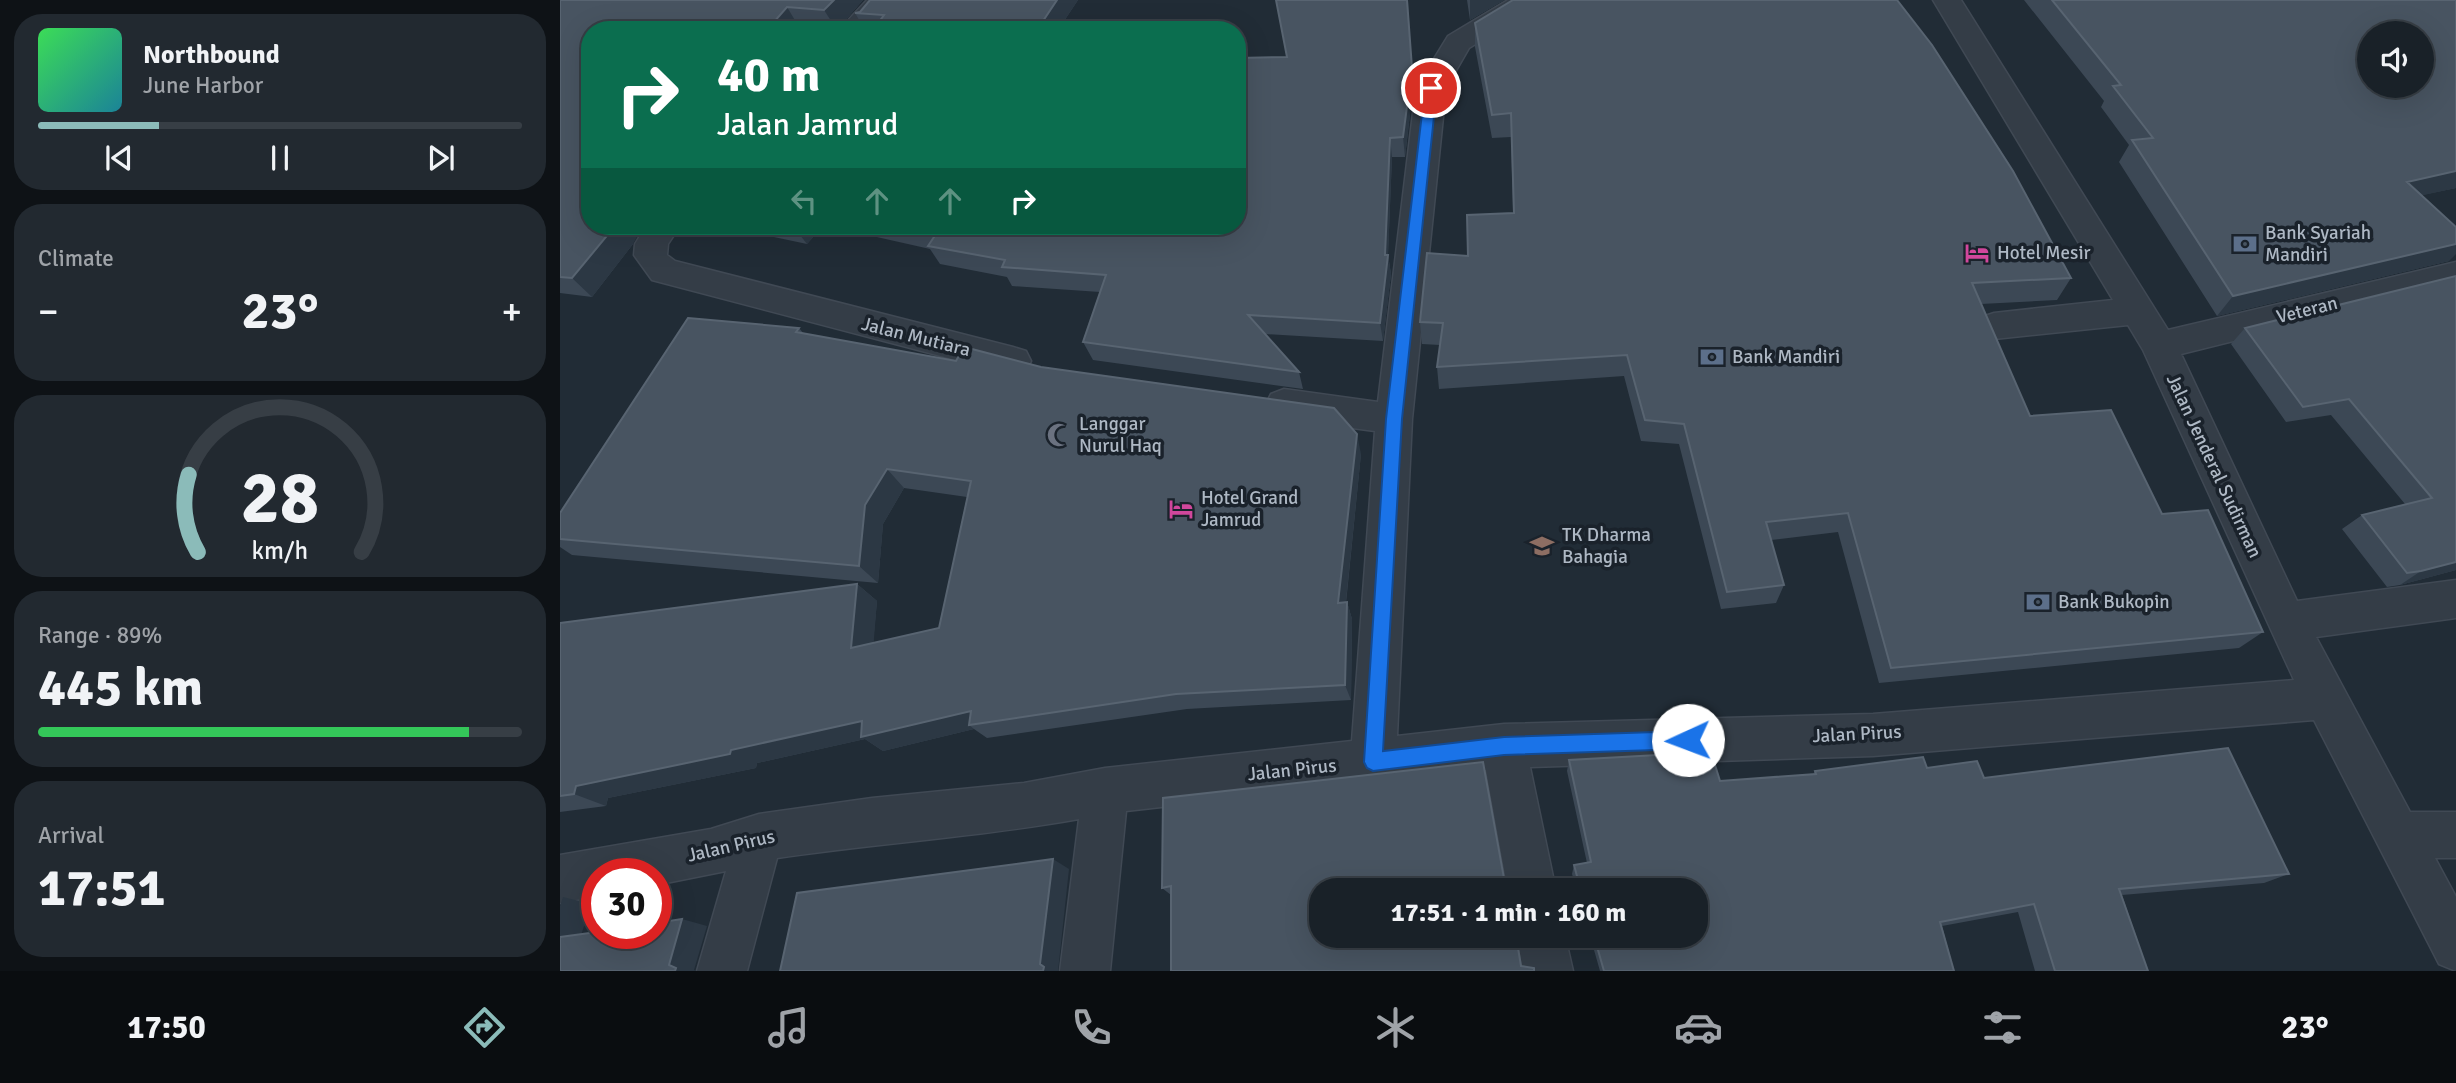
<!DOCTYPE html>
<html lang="en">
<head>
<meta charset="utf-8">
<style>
  :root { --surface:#192128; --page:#222930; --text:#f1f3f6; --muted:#9fa3a8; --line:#373e45; --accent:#8bbbb9 }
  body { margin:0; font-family:Signika,sans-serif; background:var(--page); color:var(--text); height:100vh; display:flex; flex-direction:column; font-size:26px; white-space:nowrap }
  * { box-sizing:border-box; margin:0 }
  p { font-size:23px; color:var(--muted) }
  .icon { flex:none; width:38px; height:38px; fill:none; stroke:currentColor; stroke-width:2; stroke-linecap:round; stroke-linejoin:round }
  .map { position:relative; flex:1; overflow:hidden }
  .panel { display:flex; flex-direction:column; gap:14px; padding:14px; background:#0e1216; width:560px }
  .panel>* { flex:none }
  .banner { position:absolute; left:21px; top:21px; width:665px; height:214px; border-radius:28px; box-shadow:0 7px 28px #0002,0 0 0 2px var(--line); background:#0b6e4f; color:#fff; overflow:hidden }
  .fabs { position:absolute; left:1797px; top:21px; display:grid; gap:14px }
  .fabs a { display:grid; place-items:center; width:77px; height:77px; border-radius:50%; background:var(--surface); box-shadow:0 7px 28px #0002,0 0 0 2px var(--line); font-size:35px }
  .speed { position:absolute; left:21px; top:858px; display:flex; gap:14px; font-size:35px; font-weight:700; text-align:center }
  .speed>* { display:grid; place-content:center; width:91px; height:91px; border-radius:50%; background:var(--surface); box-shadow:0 7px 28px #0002,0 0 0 2px var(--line); line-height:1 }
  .speed .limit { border:10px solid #d22; background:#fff; color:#111 }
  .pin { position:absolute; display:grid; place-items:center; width:60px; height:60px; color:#fff; margin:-30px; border:4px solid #fff; border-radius:50%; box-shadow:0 2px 7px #0007 }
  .me { position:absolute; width:77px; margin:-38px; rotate:268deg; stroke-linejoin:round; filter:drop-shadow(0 0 5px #0008) }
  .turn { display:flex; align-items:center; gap:24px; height:147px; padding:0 21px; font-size:32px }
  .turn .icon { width:91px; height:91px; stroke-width:2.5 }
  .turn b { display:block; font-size:49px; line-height:60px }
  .lanes { display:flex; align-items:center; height:66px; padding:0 21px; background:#0003; justify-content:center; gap:35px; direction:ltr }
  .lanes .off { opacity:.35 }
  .big { font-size:52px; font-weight:700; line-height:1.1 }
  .panel .widget { flex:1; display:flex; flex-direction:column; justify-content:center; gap:10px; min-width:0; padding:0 24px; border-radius:28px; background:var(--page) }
  .panel .dial { align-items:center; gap:0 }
  .dial svg { height:182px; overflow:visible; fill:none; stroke:var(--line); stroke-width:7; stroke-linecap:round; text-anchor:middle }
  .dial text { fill:var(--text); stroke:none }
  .song { display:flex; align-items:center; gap:21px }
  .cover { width:84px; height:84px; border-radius:10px; background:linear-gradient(135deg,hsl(130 70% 55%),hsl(190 70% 35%)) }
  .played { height:7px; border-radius:4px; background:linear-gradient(90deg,var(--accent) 25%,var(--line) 25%) }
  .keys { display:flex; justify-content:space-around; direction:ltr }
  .heat { display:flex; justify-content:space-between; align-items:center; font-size:38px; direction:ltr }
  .charge { height:10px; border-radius:5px; background:linear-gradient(90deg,#34c759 89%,var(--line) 0) }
  .trip { position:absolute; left:749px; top:878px; width:399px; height:70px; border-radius:28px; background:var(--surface); box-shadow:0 7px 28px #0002,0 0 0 2px var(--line); font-weight:700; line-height:70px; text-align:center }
  .tabs { display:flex; height:112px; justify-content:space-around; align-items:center; background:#0a0d10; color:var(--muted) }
  .tabs .icon { width:49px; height:49px }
  .tabs .current { color:var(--accent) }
  .tabs b { font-size:32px; color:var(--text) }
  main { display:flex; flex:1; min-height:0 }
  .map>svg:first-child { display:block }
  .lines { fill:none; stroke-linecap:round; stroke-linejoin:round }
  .minor-casing { stroke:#404954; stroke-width:3 }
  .minor { fill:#343d47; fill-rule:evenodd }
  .wall { fill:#3c4855 }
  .shaded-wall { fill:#2c3844 }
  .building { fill:#485461; stroke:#586471; stroke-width:2; fill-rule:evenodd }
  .route { fill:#1a73e8; stroke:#114b97; stroke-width:2 }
  .labels { text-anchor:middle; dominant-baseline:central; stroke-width:7; stroke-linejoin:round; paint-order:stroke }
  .poi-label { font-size:19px; fill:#aeb8c4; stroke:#1a222b; text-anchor:start }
  .street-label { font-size:19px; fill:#aeb8c4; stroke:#1a222b }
</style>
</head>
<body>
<main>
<section class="panel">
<div class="widget">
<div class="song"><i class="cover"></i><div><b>Northbound</b><p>June Harbor</p></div></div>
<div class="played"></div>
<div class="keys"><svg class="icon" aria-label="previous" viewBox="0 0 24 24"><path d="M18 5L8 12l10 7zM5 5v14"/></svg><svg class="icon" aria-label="pause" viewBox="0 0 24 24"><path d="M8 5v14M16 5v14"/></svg><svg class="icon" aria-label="next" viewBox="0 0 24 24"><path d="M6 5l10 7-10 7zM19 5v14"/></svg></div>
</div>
<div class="widget"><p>Climate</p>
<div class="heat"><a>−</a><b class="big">23°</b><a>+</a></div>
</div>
<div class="widget dial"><svg viewBox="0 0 100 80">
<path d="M14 69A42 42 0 1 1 86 69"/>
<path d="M14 69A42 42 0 0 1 10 35" stroke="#8bbbb9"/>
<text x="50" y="56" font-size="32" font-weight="700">28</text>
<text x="50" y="72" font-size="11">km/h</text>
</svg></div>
<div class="widget"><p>Range · 89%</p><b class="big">445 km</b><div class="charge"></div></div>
<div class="widget"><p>Arrival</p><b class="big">17:51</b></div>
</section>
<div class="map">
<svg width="1896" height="971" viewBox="0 0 1896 971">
  <rect width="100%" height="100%" fill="#212c36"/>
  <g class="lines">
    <g class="minor-casing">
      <path id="minor" d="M 307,0 L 337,0 L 309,30 L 279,30 Z
        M 948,0 L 981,0 L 977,6 L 909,48 L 886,88 L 852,419 L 837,736 L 944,724 L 1313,714 L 1734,680 L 1583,350 L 1568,325 L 1434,339 L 1422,335 L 1417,326 L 1422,317 L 1434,313 L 1553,300 L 1373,0 L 1401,0 L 1608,330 L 1896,262 L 1896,286 L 1621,354 L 1737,601 L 1896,580 L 1896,618 L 1756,637 L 1850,812 L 1896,812 L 1896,858 L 1875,858 L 1896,897 L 1896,971 L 1879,964 L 1754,720 L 1313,756 L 970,767 L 996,891 L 948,891 L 926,770 L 566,811 L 550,971 L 500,971 L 519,819 C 419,837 317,843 217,858 L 187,971 L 137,971 L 166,871 L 96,885 L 96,873 L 37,873 L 37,896 L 0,903 L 0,855 L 151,829 L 199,814 L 312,798 L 464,783 L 545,768 L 792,741 L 815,431 L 724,419 L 711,414 L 706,404 L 711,394 L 724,389 L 818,402 L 856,88 L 888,36 Z
        M 86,226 L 120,226 L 108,244 L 107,255 L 115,261 L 453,347 L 466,351 L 471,361 L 466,371 L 453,375 L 92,280 L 74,255 L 75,244 Z
        M 957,936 L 1005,936 L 1013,971 L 963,971 Z"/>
    </g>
    <use href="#minor" class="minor"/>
  </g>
  <path class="wall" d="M 0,0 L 303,0 L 277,30 L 239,27 L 30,30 L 73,244 L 32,297 L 0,293 Z
    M 310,0 L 518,0 L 498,30 L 305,30 L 295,13 L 300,12 Z
    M 907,0 L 944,0 L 910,20 Z
    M 1464,0 L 1896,0 L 1896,188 L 1862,195 L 1889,261 L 1657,316 L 1559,162 L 1569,145 L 1541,107 L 1544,101 Z
    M 915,23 L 1511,278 L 1497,300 L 1421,304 L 1470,416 L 1602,514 L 1703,632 L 1679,648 L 1319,683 L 1278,532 L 1211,540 L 1224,585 L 1216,603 L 1161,609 L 1119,444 L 1081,441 L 1064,376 L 879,389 L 877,367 L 880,345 L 862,344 L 860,322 L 908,256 L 953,213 L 951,137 L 932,138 L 915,47 Z
    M 853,88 L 845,157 L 832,157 L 828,255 L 831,274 L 823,341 L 705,334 L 739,372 L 743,389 L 533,360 L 523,342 L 540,292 L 452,286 L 447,277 L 380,264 L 370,249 L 268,226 L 677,226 Z
    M 161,226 L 263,226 L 247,244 Z
    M 1896,276 L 1896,570 L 1840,585 L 1827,587 L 1782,529 L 1802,515 L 1845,504 L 1771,415 L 1726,422 L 1671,344 L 1685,328 Z
    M 239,328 L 244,334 L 801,454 L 786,603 L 787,602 L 792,619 L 791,700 L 627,709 L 427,738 L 414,729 L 323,751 L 305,739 L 197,763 L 196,768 L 48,798 L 46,806 L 0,812 L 0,623 L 297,584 L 317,601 L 313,643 L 379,628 L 407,497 L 344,488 L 323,524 L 318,583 L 12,555 L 0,547 L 0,513 Z
    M 1009,760 L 1160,781 L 1253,774 L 1255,771 L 1367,768 L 1424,778 L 1729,874 L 1704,883 L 1562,895 L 1588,971 L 1475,971 L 1458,912 L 1382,926 L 1394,971 L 1040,971 L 1030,936 L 1136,936 L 1136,891 L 1017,891 L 1012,874 L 1014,865 L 1027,863 L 1007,771 Z
    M 923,762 L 611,895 L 602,888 Z"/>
  <path class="shaded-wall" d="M 274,0 L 303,0 L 277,30 L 264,10 Z
    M 497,0 L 518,0 L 498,30 L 477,30 Z
    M 848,0 L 853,88 L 845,157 L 843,137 Z
    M 910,0 L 944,0 L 910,20 Z
    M 227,7 L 239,27 L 237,30 L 207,30 Z
    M 830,138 L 832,157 L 828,255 L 831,274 L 823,341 L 820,323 L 825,255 Z
    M 1896,171 L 1896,188 L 1827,203 L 1847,182 Z
    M 55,226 L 83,226 L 73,244 L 32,297 L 12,278 Z
    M 233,226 L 263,226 L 247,244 Z
    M 1896,244 L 1896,254 L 1889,261 L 1657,316 L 1673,296 Z
    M 797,434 L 801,454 L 784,620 L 778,603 Z
    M 327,469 L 344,488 L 323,524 L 318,583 L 299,566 L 305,505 Z
    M 1896,562 L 1896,570 L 1840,585 L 1861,571 Z
    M 297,584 L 317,601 L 312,663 L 291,648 Z
    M 787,602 L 792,619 L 791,700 L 785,685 Z
    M 411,711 L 409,725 L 414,729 L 323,751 L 305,739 L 197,763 L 196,768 L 48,798 L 46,806 L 14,794 L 16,786 L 171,750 L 302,721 Z
    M 493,859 L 509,869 L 498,971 L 483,971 L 480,964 Z
    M 3,897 L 31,904 L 18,945 L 0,941 L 0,906 Z
    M 122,919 L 147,926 L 134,970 L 136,971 L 115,971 L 109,965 Z"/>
  <path class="building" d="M 0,0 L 274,0 L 264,10 L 227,7 L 207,30 L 30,30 L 30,226 L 55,226 L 12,278 L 0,277 Z
    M 310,0 L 497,0 L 477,30 L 313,30 L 324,15 L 295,13 L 300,12 Z
    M 716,0 L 847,0 L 852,68 L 843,137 L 830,138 L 825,255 L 828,255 L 820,323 L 688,315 L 739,372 L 523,342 L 546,275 L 442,267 L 445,260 L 368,246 L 376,234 L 339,226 L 677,226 L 677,58 L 727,57 Z
    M 953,0 L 1337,0 L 1372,45 L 1453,171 L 1511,278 L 1412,283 L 1470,416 L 1551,410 L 1602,514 L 1648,510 L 1703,632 L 1331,668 L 1288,513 L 1206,522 L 1224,585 L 1167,592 L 1124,424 L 1085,420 L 1067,355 L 877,367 L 883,323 L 860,322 L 867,253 L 908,256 L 907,215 L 954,213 L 951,113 L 932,115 L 915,23 Z
    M 1492,0 L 1896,0 L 1896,171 L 1847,182 L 1896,227 L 1896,244 L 1673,296 L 1572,140 L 1593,138 L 1553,86 L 1561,85 ZM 1810,33 L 1862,33 L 1862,86 L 1810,86 Z
    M 1896,276 L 1896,562 L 1861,571 L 1847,573 L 1802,515 L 1872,498 L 1789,399 L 1743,407 L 1685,328 Z
    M 128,318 L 239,328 L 236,332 L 396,361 L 404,347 L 481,367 L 774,408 L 797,434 L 778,603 L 787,602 L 785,685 L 616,694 L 409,725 L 411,711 L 301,737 L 302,721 L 171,750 L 170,754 L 16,786 L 14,794 L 0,796 L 0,623 L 297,584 L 291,648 L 379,628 L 411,481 L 327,469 L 305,505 L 299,566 L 0,539 L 0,513 Z
    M 1668,748 L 1729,874 L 1559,889 L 1588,971 L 1495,971 L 1474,904 L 1380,922 L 1394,971 L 1044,971 L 1034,936 L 1136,936 L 1136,891 L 1021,891 L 1014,865 L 1031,862 L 1009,760 L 1151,752 L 1160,781 L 1256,774 L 1255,771 L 1363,757 L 1367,768 L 1417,761 L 1424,778 Z
    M 923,762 L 945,884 L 957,886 L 958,891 L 761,891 L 761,936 L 956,936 L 961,966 L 974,968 L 974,971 L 611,971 L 611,886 L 602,888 L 603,798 Z
    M 493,859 L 480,964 L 484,967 L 483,971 L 220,971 L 237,893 Z
    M 122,919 L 109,965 L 116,968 L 115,971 L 0,971 L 0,937 L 37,932 L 96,933 L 96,923 Z"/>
  <path class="route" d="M 871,84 L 877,88 L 842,419 L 823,751 L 944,737 L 1128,731 L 1135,734 L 1138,740 L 1135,747 L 1128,749 L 944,755 L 813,771 L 807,768 L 804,762 L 826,419 L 865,88 Z"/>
  <defs>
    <g id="bank-bare" transform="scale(1.89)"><path d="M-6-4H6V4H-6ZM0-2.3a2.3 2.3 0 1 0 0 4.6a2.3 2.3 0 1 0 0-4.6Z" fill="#5c6f8a" stroke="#1a222b" stroke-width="2.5" paint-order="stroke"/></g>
    <g id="hotel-bare" transform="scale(1.89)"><path d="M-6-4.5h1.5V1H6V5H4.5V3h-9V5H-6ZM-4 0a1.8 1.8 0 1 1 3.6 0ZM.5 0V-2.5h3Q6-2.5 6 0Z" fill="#d1479c" stroke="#1a222b" stroke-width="2.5" paint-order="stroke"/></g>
    <g id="mosque-bare" transform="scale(1.89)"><path d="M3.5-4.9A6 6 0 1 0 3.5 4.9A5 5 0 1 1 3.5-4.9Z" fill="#6b7280" stroke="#1a222b" stroke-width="2.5" paint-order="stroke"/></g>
    <g id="school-bare" transform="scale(1.89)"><path d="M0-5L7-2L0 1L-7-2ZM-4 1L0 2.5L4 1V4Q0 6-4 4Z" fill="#8d6e63" stroke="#1a222b" stroke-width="2.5" paint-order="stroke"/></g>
  </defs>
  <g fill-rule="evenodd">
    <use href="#bank-bare" x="1685" y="244"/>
    <use href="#hotel-bare" x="1417" y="253"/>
    <use href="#bank-bare" x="1152" y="357"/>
    <use href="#mosque-bare" x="499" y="435"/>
    <use href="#hotel-bare" x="621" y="509"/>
    <use href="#school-bare" x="982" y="546"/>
    <use href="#bank-bare" x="1478" y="602"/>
  </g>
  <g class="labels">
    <g class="poi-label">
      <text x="1705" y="233">Bank Syariah<tspan x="1705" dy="22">Mandiri</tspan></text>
      <text x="1437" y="253">Hotel Mesir</text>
      <text x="1172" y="357">Bank Mandiri</text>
      <text x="519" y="424">Langgar<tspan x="519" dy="22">Nurul Haq</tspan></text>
      <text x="641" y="498">Hotel Grand<tspan x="641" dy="22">Jamrud</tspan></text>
      <text x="1002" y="535">TK Dharma<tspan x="1002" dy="22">Bahagia</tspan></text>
      <text x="1498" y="602">Bank Bukopin</text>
    </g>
    <g class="street-label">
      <text transform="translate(1747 310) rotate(-14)">Veteran</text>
      <text transform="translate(356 337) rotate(14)">Jalan Mutiara</text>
      <text transform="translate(1654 466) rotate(65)">Jalan Jenderal Sudirman</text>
      <text transform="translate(1297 734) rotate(-3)">Jalan Pirus</text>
      <text transform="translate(732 770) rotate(-6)">Jalan Pirus</text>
      <text transform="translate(171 846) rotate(-13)">Jalan Pirus</text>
    </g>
  </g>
</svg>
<div class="fabs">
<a><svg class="icon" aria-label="sound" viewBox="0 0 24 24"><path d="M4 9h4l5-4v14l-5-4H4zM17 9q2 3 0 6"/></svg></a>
</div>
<div class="speed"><div class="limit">30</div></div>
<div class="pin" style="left:871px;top:88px;background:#d93025"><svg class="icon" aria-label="arrive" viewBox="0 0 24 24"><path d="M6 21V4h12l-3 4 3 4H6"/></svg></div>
<svg class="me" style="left:1128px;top:740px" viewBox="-20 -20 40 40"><circle r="19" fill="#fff"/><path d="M0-13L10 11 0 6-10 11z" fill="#1a73e8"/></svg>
<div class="trip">17:51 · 1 min · 160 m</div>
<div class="banner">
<div class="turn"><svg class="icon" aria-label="right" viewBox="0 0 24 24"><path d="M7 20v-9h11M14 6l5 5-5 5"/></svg><div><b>40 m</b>Jalan Jamrud</div></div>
<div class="lanes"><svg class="icon off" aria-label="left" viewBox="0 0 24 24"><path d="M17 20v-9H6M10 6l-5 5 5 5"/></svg><svg class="icon off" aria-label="ahead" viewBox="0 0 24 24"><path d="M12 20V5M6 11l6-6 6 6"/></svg><svg class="icon off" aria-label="ahead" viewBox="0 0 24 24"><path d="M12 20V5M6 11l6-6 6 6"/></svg><svg class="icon" aria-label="right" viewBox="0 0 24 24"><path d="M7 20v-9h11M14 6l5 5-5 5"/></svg></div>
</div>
</div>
</main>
<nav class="tabs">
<b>17:50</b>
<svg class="icon current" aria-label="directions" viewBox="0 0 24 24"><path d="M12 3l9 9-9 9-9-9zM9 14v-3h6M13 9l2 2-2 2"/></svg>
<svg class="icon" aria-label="music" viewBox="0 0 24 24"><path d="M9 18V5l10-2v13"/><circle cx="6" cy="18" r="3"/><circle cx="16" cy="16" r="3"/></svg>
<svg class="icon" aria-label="phone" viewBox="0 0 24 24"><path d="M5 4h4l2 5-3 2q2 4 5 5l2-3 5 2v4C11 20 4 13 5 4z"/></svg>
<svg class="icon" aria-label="climate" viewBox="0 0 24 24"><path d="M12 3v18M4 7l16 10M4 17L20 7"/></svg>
<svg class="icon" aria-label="car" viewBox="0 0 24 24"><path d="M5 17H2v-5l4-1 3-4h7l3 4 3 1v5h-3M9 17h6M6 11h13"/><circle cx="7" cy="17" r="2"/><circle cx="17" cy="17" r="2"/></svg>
<svg class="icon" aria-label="filters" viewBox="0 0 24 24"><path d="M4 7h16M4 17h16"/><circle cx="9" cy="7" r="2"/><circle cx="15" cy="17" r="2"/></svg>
<b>23°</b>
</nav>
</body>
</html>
